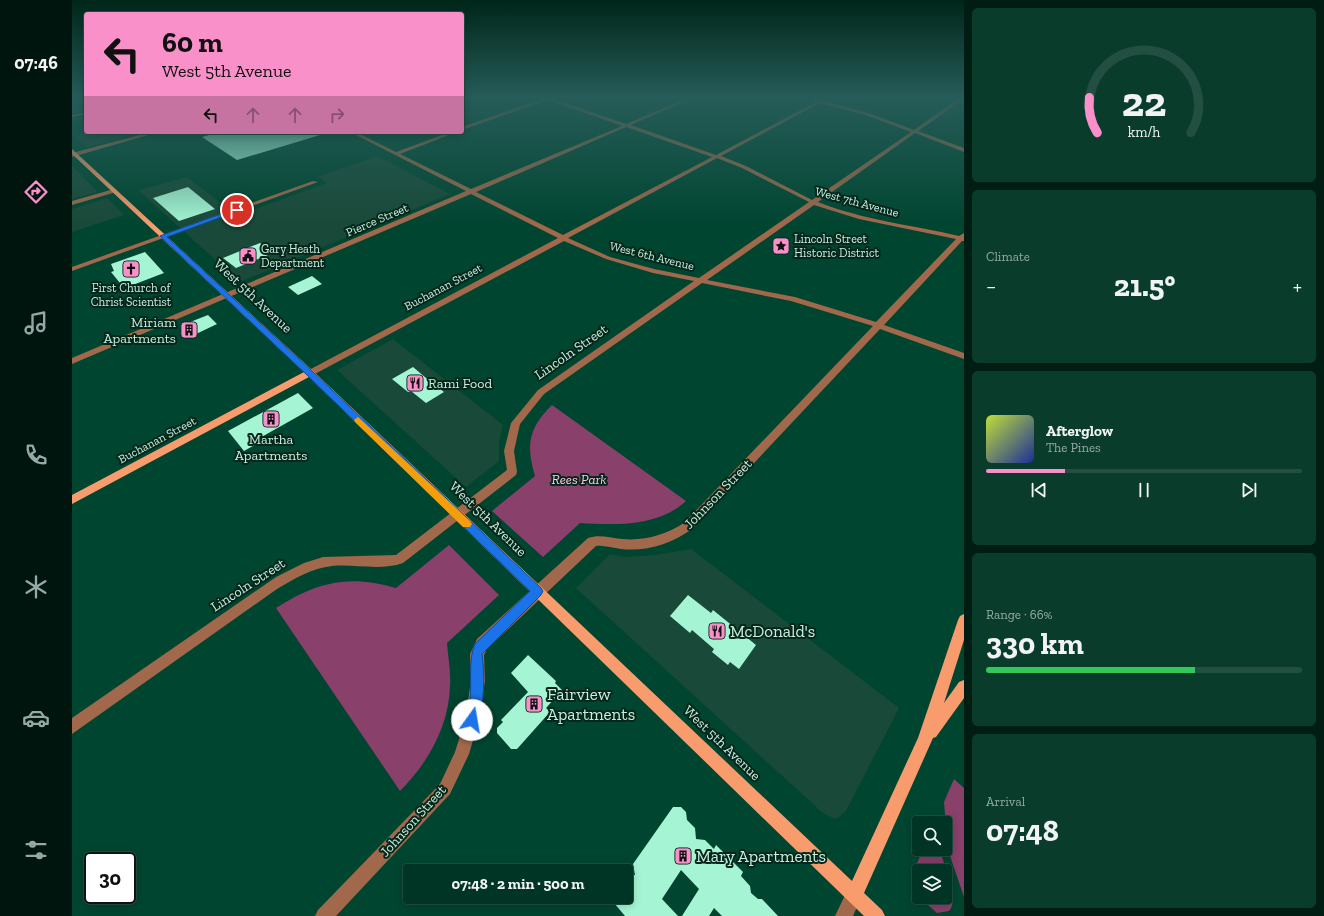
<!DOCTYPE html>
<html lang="en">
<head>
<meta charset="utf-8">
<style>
  :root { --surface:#003424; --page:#0a3c2c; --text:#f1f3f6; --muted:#95aaa6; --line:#224f41; --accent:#f990ca }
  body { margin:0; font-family:"Zilla Slab",serif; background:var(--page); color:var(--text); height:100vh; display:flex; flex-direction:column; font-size:15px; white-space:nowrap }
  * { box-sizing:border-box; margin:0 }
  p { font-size:13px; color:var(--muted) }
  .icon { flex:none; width:22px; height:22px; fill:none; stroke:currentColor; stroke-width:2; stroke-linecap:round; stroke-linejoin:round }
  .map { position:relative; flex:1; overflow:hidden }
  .sheet { display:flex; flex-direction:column; gap:8px; padding:8px; background:#001d14; width:360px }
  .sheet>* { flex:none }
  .guide { position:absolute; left:12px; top:12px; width:380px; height:122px; border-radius:4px; box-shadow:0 2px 10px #0003,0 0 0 1px var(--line); background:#f990ca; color:#111; overflow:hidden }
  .fabs { position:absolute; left:840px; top:816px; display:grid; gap:8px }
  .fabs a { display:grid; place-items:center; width:40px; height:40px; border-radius:4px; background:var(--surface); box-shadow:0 2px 10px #0003,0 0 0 1px var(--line); font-size:20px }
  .speed { position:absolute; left:12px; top:852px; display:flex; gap:8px; font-size:20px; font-weight:700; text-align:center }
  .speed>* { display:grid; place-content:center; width:52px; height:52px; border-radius:50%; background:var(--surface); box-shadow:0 2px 10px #0003,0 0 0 1px var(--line); line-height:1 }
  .speed .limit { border:2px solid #111; border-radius:6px; background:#fff; color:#111 }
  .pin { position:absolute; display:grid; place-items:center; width:34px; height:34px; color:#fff; margin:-17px; border:2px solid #fff; border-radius:50%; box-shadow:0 1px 4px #0007 }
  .me { position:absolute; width:44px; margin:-22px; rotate:13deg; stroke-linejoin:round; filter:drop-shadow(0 0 3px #0008) }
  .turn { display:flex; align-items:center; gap:14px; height:84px; padding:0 12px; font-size:18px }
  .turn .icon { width:52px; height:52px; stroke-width:2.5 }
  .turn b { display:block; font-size:28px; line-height:34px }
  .lanes { display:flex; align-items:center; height:38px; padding:0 12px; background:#0003; justify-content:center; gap:20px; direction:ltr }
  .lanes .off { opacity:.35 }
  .big { font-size:30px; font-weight:700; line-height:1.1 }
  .sheet .card { flex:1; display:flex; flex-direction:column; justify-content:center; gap:6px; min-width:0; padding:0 14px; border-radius:6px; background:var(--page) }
  .sheet .dial { align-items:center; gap:0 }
  .dial svg { height:104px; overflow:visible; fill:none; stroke:var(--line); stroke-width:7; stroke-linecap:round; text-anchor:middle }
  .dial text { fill:var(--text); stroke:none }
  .song { display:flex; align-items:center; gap:12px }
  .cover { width:48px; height:48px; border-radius:6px; background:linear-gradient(135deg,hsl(70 70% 55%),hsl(230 70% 35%)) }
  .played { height:4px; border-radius:2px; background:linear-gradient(90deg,var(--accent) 25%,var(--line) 25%) }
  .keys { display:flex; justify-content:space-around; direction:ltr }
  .heat { display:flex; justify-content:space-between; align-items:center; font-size:22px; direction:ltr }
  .charge { height:6px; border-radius:3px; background:linear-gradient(90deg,#34c759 66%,var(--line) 0) }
  .trip { position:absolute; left:331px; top:864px; width:230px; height:40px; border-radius:4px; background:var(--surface); box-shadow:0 2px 10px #0003,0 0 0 1px var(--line); font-weight:700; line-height:40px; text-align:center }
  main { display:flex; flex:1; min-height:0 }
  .tabs { display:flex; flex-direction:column; width:72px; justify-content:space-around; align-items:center; background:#00150e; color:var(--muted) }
  .tabs .icon { width:28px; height:28px }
  .tabs .active { color:var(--accent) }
  .tabs b { font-size:18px; color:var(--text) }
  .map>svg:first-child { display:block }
  .built { fill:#194938 }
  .green { fill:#89406a }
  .building { fill:#a5f5d4 }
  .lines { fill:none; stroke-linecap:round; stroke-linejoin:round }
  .minor { fill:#a1684c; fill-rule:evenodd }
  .major { fill:#f89b6d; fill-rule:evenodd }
  .route { fill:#1a73e8; stroke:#114b97 }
  .slow { fill:#f59e0b }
  .labels { text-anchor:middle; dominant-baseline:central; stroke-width:4; stroke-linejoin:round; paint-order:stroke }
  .far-street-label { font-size:12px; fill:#c9efde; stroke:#05271b }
  .far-poi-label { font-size:12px; fill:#c9efde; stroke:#05271b; text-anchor:start }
  .street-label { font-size:14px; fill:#c9efde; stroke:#05271b }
  .poi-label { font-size:14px; fill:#c9efde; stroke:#05271b; text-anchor:end }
  .park-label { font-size:14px; font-style:italic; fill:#fdcce5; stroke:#05271b }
  .near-poi-label { font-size:17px; fill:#c9efde; stroke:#05271b; text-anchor:start }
</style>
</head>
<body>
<main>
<nav class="tabs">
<b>07:46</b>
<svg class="icon active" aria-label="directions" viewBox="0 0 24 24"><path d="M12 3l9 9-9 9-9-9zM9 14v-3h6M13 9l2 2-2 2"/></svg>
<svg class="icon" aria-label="music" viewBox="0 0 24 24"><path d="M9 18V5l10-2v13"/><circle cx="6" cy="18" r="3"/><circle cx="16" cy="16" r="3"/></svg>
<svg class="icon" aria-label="phone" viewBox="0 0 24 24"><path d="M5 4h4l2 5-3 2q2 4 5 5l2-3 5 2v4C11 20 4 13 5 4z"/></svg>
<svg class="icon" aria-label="climate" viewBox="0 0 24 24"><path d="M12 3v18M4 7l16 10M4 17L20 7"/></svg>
<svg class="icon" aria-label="car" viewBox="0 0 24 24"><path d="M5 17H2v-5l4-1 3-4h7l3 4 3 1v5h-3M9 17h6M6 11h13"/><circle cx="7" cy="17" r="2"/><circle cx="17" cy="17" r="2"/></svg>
<svg class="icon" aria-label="filters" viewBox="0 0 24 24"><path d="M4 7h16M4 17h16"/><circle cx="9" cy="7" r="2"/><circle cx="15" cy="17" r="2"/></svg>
</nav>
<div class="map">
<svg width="892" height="916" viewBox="0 0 892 916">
  <rect width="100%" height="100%" fill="#004530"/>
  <path class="built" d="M 13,99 L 14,110 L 0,114 L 0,101 Z
    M 14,132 L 56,132 L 60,135 L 15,147 L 4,136 Z
    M 305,156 L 378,194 L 168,282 L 66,190 L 115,177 L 165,216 L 255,183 L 246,177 Z
    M 0,166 L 26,192 L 0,199 Z
    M 35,198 L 52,215 L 0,232 L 0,209 Z
    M 321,339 L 431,425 L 427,443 L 427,461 L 394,487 L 265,370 Z
    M 619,549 L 827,708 L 774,811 L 766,818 L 761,818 L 751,813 L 504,588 L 538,554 L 552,557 L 583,555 Z"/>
  <path class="green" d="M 480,405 L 614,501 C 586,527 544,525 508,523 L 471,557 L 420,511 L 463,476 C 454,446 456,428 480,405 Z
    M 377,545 L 427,595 L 375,643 C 376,657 379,672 378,686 C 377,726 356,763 328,791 L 204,608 C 244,582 277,574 324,588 Z
    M 882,779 L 892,788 L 892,897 L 876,850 L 872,802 Z
    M 851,849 L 868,849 C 871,865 888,899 877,911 L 865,913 L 847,897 L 873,897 L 873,871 L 847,871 L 847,896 C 836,880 844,866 851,849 Z"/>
  <path class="building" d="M 148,132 L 198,132 L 202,134 L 209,132 L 248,132 L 248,135 L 165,160 L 130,137 Z
    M 116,187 L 143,209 L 107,221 L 81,198 Z
    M 188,243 L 201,253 L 164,268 L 151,258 Z
    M 73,252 L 92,273 L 58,286 L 54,281 L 48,283 L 39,272 L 42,271 L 39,264 Z
    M 240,276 L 250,284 L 226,295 L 216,287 Z
    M 136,315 L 145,324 L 122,335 L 113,324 Z
    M 341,367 L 354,378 L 372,392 L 354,403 L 339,391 L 336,392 L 320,379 Z
    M 226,393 L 241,408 L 186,439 L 188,442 L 172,451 L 156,431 Z
    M 616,595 L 639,613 L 641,610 L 684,645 L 667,669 L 658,662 L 656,665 L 640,652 L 642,649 L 620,630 L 618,633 L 598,616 Z
    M 456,655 L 484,681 L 483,683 L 490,690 L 474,708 L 478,712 L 445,749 L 439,749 L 425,733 L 425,728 L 431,722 L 429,720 L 456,692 L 439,673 Z
    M 601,807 L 609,807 L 614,812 L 615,820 L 623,828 L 624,839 L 633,840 L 642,849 L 644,845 L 671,872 L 669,876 L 678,886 L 679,893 L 686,899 L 690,899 L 706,916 L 650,916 L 642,908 L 637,916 L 610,916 L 627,889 L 609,870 L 590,899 L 606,916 L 553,916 L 537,897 L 554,897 L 554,875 L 563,875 L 561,864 Z"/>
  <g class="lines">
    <path class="minor" d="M 472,98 L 479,98 L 554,124 L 615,98 L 621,98 L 559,125 L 644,155 L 744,102 L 733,98 L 747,100 L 756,98 L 752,101 L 797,113 L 842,130 L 887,98 L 891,98 L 891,100 L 846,131 L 892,148 L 892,152 L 843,133 L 746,202 C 791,220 840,225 887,236 L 892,233 L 892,241 L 890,241 L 812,325 L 892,353 L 892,359 L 808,329 L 620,529 C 599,544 574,552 549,549 C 540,548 532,545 524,546 L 415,649 L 412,655 L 413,681 L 407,720 L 397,754 L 378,794 L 264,916 L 243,916 L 246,910 L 368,784 L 383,752 L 393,720 L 399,681 L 398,654 L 405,639 L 516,538 C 528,534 537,538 550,539 C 573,541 593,535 612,523 L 801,326 L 719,301 L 630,283 L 472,394 L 448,424 L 442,451 L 445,472 L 444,475 L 331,563 C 309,571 283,564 260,566 C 240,568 222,579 205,589 L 0,734 L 0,718 L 204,577 L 232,563 L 251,557 L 324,555 L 435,470 L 432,451 L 439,423 L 466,390 L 622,281 L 581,273 L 534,259 L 492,241 L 241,375 L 235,375 L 234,373 L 235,371 L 486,238 L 399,194 L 0,364 L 0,358 L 394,191 L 278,132 L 284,132 L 324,152 L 378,132 L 385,132 L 328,154 L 399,189 L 550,126 L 476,100 L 390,130 L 390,127 ZM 748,103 L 793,115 L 839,132 L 740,200 L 674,166 L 649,156 ZM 554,127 L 640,157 L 491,235 L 404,192 ZM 645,158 L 670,168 L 737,202 L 627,278 L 582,269 L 538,257 L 496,238 ZM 742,205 L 787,219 L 884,239 L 804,322 L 723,297 L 635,280 Z
      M 14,112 L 14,114 L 0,117 L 0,115 Z
      M 79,132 L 87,132 L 0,157 L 0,153 Z
      M 241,181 L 246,182 L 0,271 L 0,267 Z
      M 42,189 L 45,191 L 44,192 L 0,205 L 0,201 Z
      M 782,887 L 788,889 L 790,895 L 781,916 L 763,916 L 776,889 Z"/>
    <path class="major" d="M 0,149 L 241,371 L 780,881 L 846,738 L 886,620 L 888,616 L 892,614 L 892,640 L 872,703 L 887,682 L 892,680 L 892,698 L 864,737 L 861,738 L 792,893 L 810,910 L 813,916 L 792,916 L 237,377 L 0,504 L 0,495 L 232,372 L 0,154 Z"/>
  </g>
  <linearGradient id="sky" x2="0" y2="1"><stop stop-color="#00261a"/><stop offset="0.43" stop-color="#265c59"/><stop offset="1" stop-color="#265c59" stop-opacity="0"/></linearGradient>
  <rect width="892" height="226" fill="url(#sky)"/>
  <path class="route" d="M 163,209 L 168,210 L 95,237 L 240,371 L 469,588 L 471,591 L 469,595 L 410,654 C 413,676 413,703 404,724 L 400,726 L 395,724 C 392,717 397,708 398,700 C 400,683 396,658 403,644 L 458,591 L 235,375 L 88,236 Z"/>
  <path class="slow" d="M 286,417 L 398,521 L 400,524 L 398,527 L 391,527 L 283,422 L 282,420 Z"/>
  <defs>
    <g id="sight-square" transform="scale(0.9)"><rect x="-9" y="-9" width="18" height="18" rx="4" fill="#f990ca" stroke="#05271b"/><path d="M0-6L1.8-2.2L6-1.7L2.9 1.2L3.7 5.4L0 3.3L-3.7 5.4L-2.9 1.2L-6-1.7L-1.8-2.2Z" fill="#111"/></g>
    <g id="civic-square" transform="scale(0.9)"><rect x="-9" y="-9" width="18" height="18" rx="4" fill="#f990ca" stroke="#05271b"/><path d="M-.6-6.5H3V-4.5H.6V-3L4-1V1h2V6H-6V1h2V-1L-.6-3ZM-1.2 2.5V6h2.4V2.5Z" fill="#111"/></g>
    <g id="church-square" transform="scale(0.9)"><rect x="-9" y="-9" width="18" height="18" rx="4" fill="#f990ca" stroke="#05271b"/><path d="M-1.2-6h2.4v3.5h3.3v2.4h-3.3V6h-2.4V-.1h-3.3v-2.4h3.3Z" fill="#111"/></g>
    <g id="building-square" transform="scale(0.9)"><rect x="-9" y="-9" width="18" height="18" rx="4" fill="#f990ca" stroke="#05271b"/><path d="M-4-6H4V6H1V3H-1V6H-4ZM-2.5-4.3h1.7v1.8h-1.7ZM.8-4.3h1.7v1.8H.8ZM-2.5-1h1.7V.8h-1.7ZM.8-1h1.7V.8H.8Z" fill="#111"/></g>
    <g id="restaurant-square" transform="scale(0.9)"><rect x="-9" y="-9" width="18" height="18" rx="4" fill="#f990ca" stroke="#05271b"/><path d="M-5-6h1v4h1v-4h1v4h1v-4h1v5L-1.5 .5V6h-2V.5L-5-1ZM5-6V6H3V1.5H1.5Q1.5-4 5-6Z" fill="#111"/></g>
  </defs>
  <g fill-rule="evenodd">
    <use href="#sight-square" x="709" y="246"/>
    <use href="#civic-square" x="176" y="256"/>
    <use href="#church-square" x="59" y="269"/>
    <use href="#building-square" x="117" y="330"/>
    <use href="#restaurant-square" x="343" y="383"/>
    <use href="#building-square" x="199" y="419"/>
    <use href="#restaurant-square" x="645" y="631"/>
    <use href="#building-square" x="462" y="704"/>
    <use href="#building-square" x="611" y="856"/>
  </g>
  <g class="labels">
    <g class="far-street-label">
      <text transform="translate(785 202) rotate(15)">West 7th Avenue</text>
      <text transform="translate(305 220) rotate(-23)">Pierce Street</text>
      <text transform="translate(580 256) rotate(14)">West 6th Avenue</text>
      <text transform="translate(371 287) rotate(-28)">Buchanan Street</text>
      <text transform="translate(85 440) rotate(-28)">Buchanan Street</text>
    </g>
    <g class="far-poi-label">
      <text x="722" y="239">Lincoln Street<tspan x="722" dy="14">Historic District</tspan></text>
      <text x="189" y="249">Gary Heath<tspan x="189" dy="14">Department</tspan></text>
      <text x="59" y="288" text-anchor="middle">First Church of<tspan x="59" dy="14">Christ Scientist</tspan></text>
    </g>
    <g class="street-label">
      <text transform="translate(181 296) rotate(43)">West 5th Avenue</text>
      <text transform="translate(499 352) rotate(-35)">Lincoln Street</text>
      <text transform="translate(646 494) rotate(-46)">Johnson Street</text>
      <text transform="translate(416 519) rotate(44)">West 5th Avenue</text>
      <text transform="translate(176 585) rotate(-33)">Lincoln Street</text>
      <text transform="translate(650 743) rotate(44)">West 5th Avenue</text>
      <text transform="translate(341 821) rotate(-48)">Johnson Street</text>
    </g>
    <g class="poi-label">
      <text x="104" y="322">Miriam<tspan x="104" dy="16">Apartments</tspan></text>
      <text x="356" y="383" text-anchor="start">Rami Food</text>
      <text x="199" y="439" text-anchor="middle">Martha<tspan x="199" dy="16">Apartments</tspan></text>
    </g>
    <g class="park-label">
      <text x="507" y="479">Rees Park</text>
    </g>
    <g class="near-poi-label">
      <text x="658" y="631">McDonald's</text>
      <text x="475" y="694">Fairview<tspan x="475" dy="20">Apartments</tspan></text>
      <text x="624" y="856">Mary Apartments</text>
    </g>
  </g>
</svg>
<div class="fabs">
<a><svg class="icon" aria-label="search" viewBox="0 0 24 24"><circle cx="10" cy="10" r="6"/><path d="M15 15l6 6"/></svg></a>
<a><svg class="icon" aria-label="layers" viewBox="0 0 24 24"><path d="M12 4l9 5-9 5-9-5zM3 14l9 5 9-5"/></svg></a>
</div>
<div class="speed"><div class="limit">30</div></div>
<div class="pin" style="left:165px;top:210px;background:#d93025"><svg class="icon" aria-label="arrive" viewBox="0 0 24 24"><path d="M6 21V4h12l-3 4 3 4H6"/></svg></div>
<svg class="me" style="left:400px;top:720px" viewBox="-20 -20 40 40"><circle r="19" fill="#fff"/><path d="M0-13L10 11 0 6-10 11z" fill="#1a73e8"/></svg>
<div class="trip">07:48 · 2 min · 500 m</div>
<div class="guide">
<div class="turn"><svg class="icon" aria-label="left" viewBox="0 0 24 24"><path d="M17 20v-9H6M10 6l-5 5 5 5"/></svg><div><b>60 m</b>West 5th Avenue</div></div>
<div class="lanes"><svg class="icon" aria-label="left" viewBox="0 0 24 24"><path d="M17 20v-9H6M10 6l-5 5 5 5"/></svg><svg class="icon off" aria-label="ahead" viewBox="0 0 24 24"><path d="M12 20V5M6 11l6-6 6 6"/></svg><svg class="icon off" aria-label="ahead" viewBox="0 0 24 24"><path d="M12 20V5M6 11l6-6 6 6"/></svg><svg class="icon off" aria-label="right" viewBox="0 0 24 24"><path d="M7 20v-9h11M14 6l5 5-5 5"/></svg></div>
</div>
</div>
<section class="sheet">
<div class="card dial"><svg viewBox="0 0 100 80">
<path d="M14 69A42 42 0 1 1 86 69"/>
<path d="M14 69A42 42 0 0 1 8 42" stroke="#f990ca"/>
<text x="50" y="56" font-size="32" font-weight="700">22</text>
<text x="50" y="72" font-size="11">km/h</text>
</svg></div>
<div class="card"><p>Climate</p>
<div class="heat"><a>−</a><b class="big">21.5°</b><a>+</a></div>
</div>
<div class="card">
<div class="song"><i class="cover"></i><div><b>Afterglow</b><p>The Pines</p></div></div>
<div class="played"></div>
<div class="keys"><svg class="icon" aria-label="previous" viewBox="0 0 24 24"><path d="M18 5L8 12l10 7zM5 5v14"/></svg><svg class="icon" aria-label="pause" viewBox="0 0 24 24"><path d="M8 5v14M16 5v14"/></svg><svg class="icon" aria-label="next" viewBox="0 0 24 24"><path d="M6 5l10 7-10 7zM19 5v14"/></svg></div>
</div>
<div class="card"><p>Range · 66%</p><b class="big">330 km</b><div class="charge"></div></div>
<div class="card"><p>Arrival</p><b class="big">07:48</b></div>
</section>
</main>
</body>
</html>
